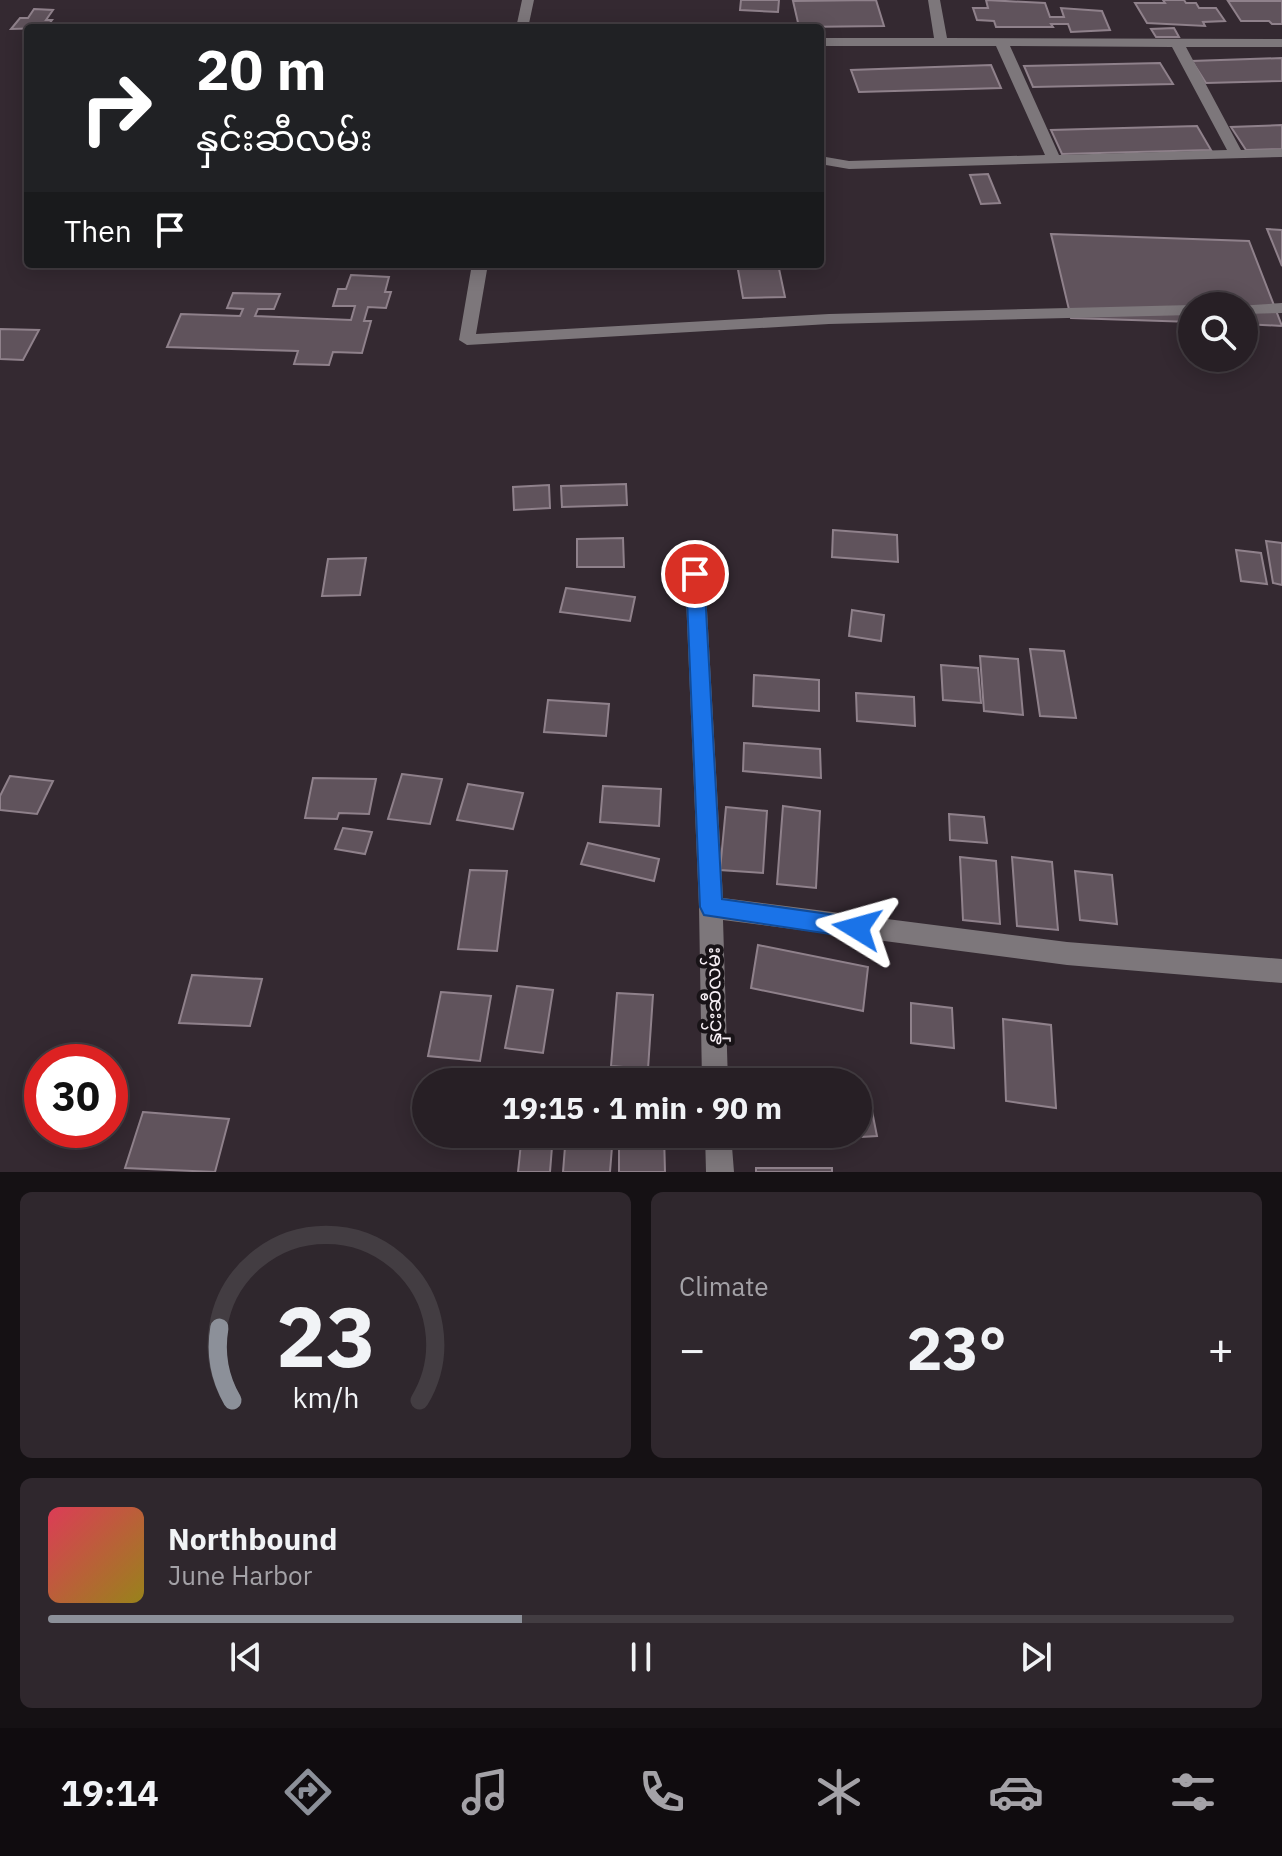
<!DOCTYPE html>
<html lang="en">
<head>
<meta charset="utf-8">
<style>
  :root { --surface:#271f25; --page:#2f272d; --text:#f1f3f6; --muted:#a4a2a7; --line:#433d42; --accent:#8c9099 }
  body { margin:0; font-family:"IBM Plex Sans","Noto Sans Myanmar",sans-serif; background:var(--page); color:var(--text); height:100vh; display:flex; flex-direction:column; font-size:30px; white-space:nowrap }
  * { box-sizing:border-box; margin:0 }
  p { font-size:26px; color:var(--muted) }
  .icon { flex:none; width:44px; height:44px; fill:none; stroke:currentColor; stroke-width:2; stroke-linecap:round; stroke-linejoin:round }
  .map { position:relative; height:1172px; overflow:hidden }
  .drawer { display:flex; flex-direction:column; gap:20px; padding:20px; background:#151114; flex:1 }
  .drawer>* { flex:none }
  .banner { position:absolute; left:24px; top:24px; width:800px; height:244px; border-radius:8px; box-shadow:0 4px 20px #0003,0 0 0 2px var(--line); background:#202124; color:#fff; overflow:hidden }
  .buttons { position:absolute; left:1178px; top:292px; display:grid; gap:16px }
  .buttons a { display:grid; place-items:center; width:80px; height:80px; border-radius:50%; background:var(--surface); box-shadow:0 4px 20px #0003,0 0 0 2px var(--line); font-size:40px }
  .speed { position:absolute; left:24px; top:1044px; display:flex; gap:16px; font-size:40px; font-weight:700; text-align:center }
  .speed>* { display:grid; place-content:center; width:104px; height:104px; border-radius:50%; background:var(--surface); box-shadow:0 4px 20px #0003,0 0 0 2px var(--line); line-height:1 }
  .speed .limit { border:12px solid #d22; background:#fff; color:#111 }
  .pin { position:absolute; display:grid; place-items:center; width:68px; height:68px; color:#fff; margin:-34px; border:4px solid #fff; border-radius:50%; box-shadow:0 2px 8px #0007 }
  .me { position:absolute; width:88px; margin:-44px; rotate:278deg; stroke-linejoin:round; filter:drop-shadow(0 0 6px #0008) }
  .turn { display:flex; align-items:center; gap:28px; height:168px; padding:0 40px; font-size:36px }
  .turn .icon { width:104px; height:104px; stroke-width:2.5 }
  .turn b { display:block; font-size:56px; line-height:68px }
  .then { display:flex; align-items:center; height:76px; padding:0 40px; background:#0003; gap:16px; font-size:30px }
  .big { font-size:60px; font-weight:700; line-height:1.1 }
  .drawer .widget { flex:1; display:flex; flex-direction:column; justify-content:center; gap:12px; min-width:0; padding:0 28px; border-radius:12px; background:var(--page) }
  .drawer .dial { align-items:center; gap:0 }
  .dial svg { height:208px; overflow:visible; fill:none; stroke:var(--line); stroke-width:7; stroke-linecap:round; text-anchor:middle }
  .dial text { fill:var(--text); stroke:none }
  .song { display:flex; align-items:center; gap:24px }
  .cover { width:96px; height:96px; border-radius:12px; background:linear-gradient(135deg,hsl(350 70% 55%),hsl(50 70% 35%)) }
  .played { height:8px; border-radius:4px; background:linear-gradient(90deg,var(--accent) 40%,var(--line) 40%) }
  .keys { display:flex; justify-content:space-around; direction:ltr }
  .heat { display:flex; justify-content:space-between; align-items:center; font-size:44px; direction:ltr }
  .drawer .tiles { flex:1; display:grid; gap:20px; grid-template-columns:1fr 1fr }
  .widget:last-child { grid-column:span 2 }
  .trip { position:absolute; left:412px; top:1068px; width:460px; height:80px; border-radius:40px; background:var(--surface); box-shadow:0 4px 20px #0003,0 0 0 2px var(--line); font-weight:700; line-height:80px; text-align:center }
  .tab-bar { display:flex; height:128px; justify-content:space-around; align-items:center; background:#100c0f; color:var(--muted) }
  .tab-bar .icon { width:56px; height:56px }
  .tab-bar .current { color:var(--accent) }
  .tab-bar b { font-size:36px; color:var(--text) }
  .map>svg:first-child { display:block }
  .building { fill:#60535c; stroke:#8f818b; stroke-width:2 }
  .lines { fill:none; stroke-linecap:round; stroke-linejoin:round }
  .minor { fill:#7d777b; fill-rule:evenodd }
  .route { fill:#1a73e8; stroke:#114b97; stroke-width:2 }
  .labels { text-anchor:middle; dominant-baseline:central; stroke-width:8; stroke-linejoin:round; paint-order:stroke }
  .street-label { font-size:20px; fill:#f8f0f6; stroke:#181317 }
</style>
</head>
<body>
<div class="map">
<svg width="1282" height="1172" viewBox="0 0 1282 1172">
  <rect width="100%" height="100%" fill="#342931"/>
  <path class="building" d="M 741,0 L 779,0 L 778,12 L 740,10 Z
    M 876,0 L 884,26 L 799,27 L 793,1 Z
    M 986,0 L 1045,3 L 1050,17 L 1064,17 L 1061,8 L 1102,11 L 1110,30 L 1071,32 L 1068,24 L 1051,24 L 1053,27 L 996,27 L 994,21 L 977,20 L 973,8 L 988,8 Z
    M 1163,0 L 1184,0 L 1186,3 L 1196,3 L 1199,8 L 1216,8 L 1225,21 L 1203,22 L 1205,26 L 1147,23 L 1135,3 L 1165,3 Z
    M 1228,1 L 1282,1 L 1282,24 L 1272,24 L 1269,21 L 1241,21 Z
    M 34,9 L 53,10 L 46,20 L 52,20 L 46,28 L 11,29 L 20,18 L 28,18 Z
    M 1174,28 L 1179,37 L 1156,37 L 1151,29 Z
    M 1282,58 L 1282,81 L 1206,83 L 1192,61 Z
    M 1160,63 L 1173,84 L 1033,87 L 1024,66 Z
    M 991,65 L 1001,88 L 859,92 L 851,70 Z
    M 1282,125 L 1282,149 L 1246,150 L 1231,127 Z
    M 1197,126 L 1211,150 L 1062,154 L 1051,130 Z
    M 988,174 L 1000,203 L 981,204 L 970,175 Z
    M 1267,229 L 1282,230 L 1282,266 Z
    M 1051,234 L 1249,241 L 1282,326 L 1244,324 L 1244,306 L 1192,306 L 1192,322 L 1071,318 Z
    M 737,264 L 778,264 L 785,297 L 743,298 Z
    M 351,275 L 389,277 L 385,292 L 391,292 L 386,308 L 368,307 L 364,321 L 371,321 L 362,353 L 333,352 L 329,365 L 294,364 L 298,351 L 167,347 L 181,314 L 240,316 L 243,309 L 227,308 L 233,293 L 280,294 L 274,309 L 258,309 L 255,316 L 351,320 L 355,306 L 333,306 L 338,289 L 346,289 Z
    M 0,329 L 39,330 L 23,360 L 0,359 Z
    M 626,484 L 627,505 L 562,507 L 561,486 Z
    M 549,485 L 550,508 L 514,510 L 513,487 Z
    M 833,530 L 897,535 L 898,562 L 832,557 Z
    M 623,538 L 624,567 L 577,567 L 577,539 Z
    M 1266,541 L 1282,543 L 1282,585 L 1273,583 Z
    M 1236,550 L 1261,553 L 1267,584 L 1241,581 Z
    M 366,558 L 360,595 L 322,596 L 328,559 Z
    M 566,588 L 635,597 L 630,621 L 560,612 Z
    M 852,610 L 884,615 L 881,641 L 849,636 Z
    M 1030,649 L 1064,651 L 1076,718 L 1040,716 Z
    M 980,656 L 1018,659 L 1023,715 L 984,711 Z
    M 941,665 L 978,668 L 981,703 L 943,700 Z
    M 754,675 L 819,680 L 819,711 L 753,706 Z
    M 856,693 L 914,697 L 915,726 L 857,721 Z
    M 548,700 L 609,704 L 606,736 L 544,732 Z
    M 744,743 L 820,749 L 821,778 L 743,771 Z
    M 402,774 L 442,779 L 430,824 L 388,819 Z
    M 10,776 L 53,781 L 37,814 L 0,810 L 0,796 Z
    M 313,778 L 376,779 L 369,814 L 339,813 L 337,819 L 305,818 Z
    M 468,784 L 523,793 L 513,829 L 457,820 Z
    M 603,786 L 661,789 L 659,826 L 600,822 Z
    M 783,806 L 820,811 L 816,888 L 777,884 Z
    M 726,807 L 767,811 L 763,873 L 720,870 Z
    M 949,814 L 984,817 L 987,843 L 950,840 Z
    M 343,828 L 372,832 L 365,854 L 335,849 Z
    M 588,843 L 659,859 L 654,881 L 581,864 Z
    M 960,857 L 996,861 L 1000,924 L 963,920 Z
    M 1012,857 L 1052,862 L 1058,930 L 1017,926 Z
    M 470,870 L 507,871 L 497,951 L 458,949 Z
    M 1075,871 L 1112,875 L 1117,924 L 1080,920 Z
    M 758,945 L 868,967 L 863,1011 L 751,988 Z
    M 192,975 L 262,979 L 250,1026 L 179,1023 Z
    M 517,986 L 553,990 L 543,1053 L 505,1048 Z
    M 441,992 L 491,996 L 480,1061 L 428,1056 Z
    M 617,993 L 653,995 L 648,1069 L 611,1066 Z
    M 911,1003 L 952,1008 L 954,1048 L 911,1043 Z
    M 1003,1019 L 1051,1025 L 1056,1108 L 1006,1101 Z
    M 871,1106 L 877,1136 L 810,1140 L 810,1134 L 858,1134 L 858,1107 Z
    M 143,1112 L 229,1119 L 215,1172 L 125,1168 Z
    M 522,1134 L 553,1134 L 550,1172 L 518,1172 Z
    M 566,1134 L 613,1134 L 610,1172 L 563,1172 Z
    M 619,1134 L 664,1134 L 665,1172 L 619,1172 Z
    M 756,1168 L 832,1168 L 832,1172 L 756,1172 Z"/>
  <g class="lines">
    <path class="minor" d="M 522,0 L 534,0 L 528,28 L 516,28 Z
      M 928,0 L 940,0 L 947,38 L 1282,39 L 1282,47 L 1186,47 L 1241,150 L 1282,149 L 1282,157 L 849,169 L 820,164 L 820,156 L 849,161 L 1045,155 L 996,46 L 820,46 L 820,38 L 934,38 ZM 1010,46 L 1172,47 L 1227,150 L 1059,155 Z
      M 472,264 L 488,264 L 476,334 L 829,314 L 1192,305 L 1197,306 L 1192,306 L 1192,315 L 829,324 L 467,345 L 459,340 Z
      M 1282,303 L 1282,313 L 1244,314 L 1244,306 L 1238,306 Z
      M 695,566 L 702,569 L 705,574 L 723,898 L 1067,942 L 1282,959 L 1282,983 L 1067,965 L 723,920 L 728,1082 L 702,1082 L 699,907 L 685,574 L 688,569 Z
      M 705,1134 L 731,1134 L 734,1172 L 706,1172 Z"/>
  </g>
  <path class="route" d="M 695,567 L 704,574 L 722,899 L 857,918 L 865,921 L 868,928 L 865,935 L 857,938 L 704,915 L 700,907 L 686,574 Z"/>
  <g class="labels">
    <g class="street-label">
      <text transform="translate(713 996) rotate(-91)">နှင်းဆီလမ်း</text>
    </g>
  </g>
</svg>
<div class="buttons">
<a><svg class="icon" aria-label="search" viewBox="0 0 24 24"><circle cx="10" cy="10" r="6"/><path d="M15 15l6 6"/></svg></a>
</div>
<div class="speed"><div class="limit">30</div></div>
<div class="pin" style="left:695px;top:574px;background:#d93025"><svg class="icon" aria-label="arrive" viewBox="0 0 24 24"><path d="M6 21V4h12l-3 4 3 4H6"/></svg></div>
<svg class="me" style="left:857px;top:928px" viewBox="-20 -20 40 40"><path d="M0-17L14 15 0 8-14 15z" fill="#1a73e8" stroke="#fff" stroke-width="4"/></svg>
<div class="trip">19:15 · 1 min · 90 m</div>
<div class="banner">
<div class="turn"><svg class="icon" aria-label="right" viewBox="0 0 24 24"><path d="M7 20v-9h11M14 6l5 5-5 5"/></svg><div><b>20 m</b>နှင်းဆီလမ်း</div></div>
<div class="then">Then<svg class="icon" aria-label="arrive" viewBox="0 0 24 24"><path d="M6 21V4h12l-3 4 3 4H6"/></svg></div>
</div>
</div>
<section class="drawer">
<div class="tiles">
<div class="widget dial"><svg viewBox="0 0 100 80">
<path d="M14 69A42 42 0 1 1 86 69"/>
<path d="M14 69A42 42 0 0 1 9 41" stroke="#8c9099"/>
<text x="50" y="56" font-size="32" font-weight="700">23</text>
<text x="50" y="72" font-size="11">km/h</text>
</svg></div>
<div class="widget"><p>Climate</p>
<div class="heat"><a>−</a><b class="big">23°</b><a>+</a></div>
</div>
<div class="widget">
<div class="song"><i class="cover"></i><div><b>Northbound</b><p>June Harbor</p></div></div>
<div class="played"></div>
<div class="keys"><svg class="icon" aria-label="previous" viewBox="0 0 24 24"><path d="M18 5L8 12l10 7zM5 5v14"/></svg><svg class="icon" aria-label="pause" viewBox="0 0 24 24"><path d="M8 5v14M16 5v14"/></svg><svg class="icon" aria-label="next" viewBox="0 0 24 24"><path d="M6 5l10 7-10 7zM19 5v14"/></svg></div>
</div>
</div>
</section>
<nav class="tab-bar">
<b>19:14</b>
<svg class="icon current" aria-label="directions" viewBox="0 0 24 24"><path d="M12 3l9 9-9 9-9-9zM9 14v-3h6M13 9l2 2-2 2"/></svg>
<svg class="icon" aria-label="music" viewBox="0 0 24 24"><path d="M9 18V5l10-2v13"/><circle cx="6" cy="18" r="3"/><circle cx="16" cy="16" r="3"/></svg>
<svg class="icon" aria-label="phone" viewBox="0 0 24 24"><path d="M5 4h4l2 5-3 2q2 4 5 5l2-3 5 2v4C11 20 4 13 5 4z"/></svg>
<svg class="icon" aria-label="climate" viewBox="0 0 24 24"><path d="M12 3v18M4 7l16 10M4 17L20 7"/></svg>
<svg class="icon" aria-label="car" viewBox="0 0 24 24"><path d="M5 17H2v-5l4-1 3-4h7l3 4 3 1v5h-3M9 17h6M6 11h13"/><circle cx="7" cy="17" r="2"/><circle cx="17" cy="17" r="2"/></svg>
<svg class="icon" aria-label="filters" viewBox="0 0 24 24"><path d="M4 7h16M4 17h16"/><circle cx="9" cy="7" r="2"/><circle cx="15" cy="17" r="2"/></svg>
</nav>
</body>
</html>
